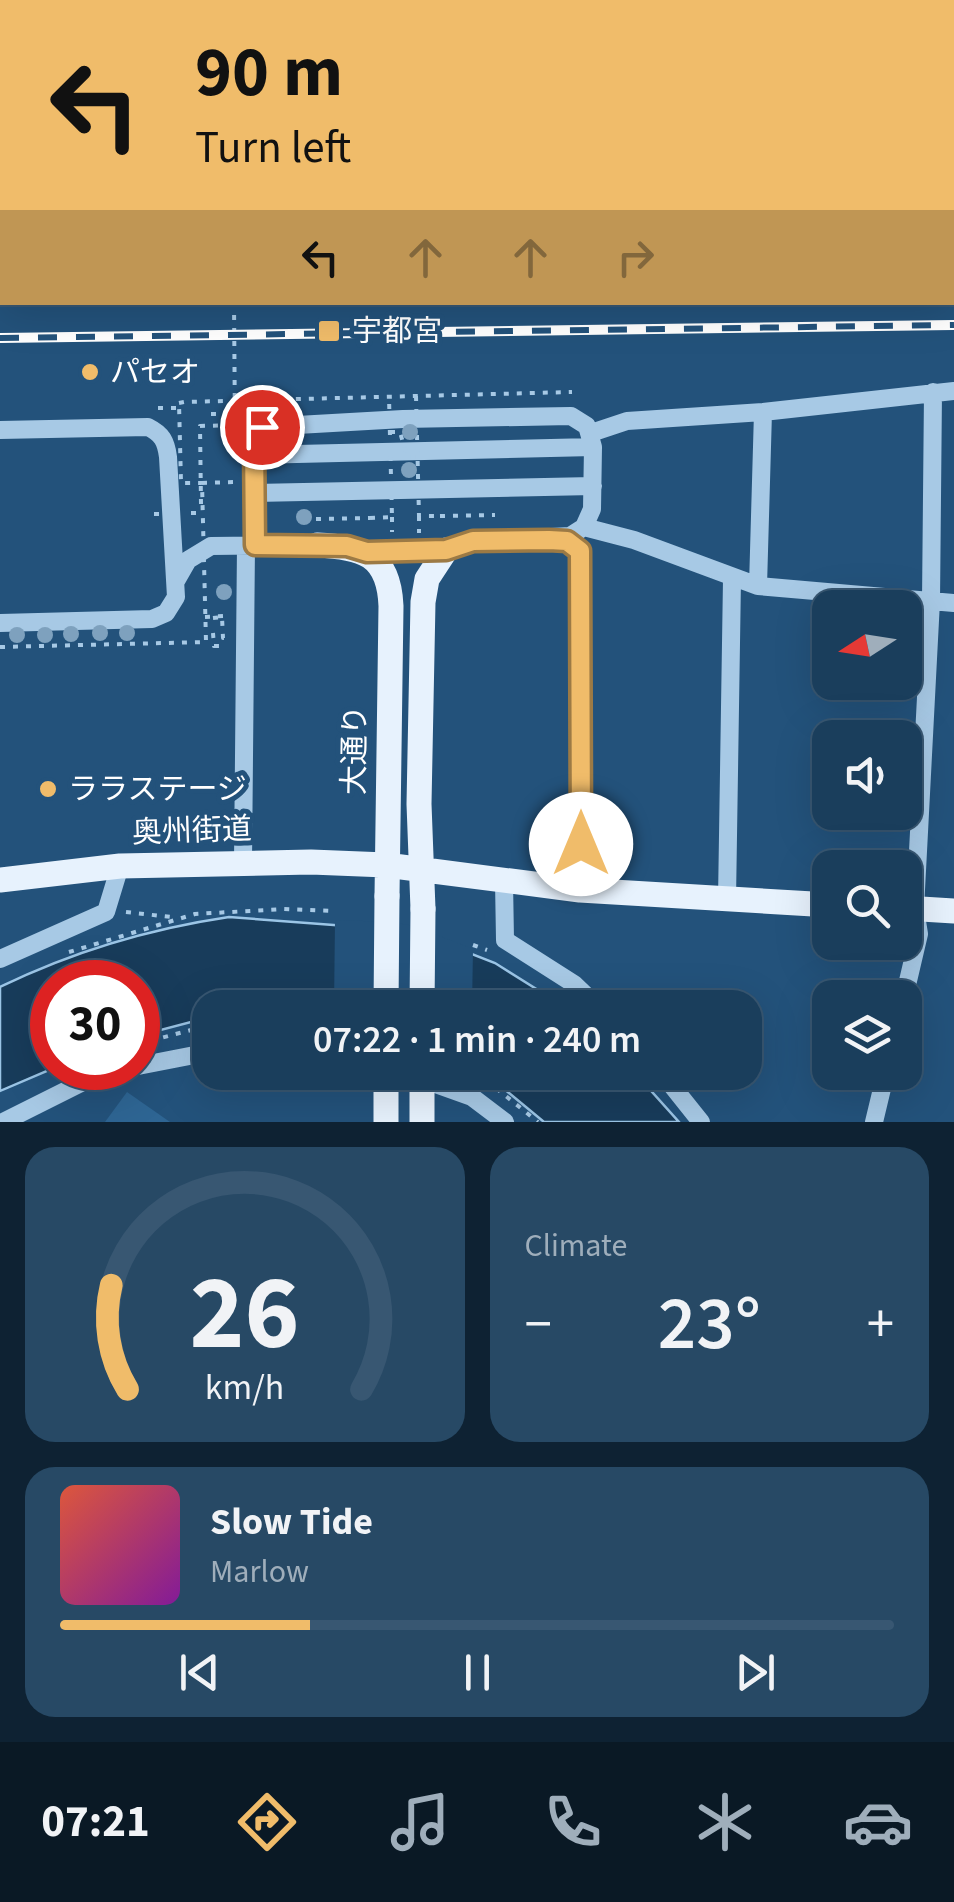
<!DOCTYPE html>
<html lang="en">
<head>
<meta charset="utf-8">
<style>
  :root { --surface:#1a3e5c; --page:#274965; --text:#f1f3f6; --muted:#9faebb; --line:#385772; --accent:#f0bc6a }
  body { margin:0; font-family:"Source Sans 3","Noto Sans JP",sans-serif; background:var(--page); color:var(--text); height:100vh; display:flex; flex-direction:column; font-size:38px; white-space:nowrap }
  * { box-sizing:border-box; margin:0 }
  p { font-size:32px; color:var(--muted) }
  .icon { flex:none; width:55px; height:55px; fill:none; stroke:currentColor; stroke-width:2; stroke-linecap:round; stroke-linejoin:round }
  .map { position:relative; height:1122px; overflow:hidden }
  .details { display:flex; flex-direction:column; gap:25px; padding:25px; background:#0e2233; flex:1 }
  .details>* { flex:none }
  .guide { position:absolute; left:0px; top:0px; width:955px; height:305px; box-shadow:0 10px 40px #0002,0 0 0 2px var(--line); background:#f0bc6a; color:#111; overflow:hidden }
  .needle { width:65px; rotate:258deg }
  .fabs { position:absolute; left:812px; top:590px; display:grid; gap:20px }
  .fabs a { display:grid; place-items:center; width:110px; height:110px; border-radius:20px; background:var(--surface); box-shadow:0 10px 40px #0002,0 0 0 2px var(--line); font-size:50px }
  .speed { position:absolute; left:30px; top:960px; display:flex; gap:20px; font-size:50px; font-weight:700; text-align:center }
  .speed>* { display:grid; place-content:center; width:130px; height:130px; border-radius:50%; background:var(--surface); box-shadow:0 10px 40px #0002,0 0 0 2px var(--line); line-height:1 }
  .speed .limit { border:15px solid #d22; background:#fff; color:#111 }
  .pin { position:absolute; display:grid; place-items:center; width:85px; height:85px; color:#fff; margin:-42px; border:5px solid #fff; border-radius:50%; box-shadow:0 2px 10px #0007 }
  .me { position:absolute; width:110px; margin:-55px; rotate:0deg; stroke-linejoin:round; filter:drop-shadow(0 0 8px #0008) }
  .turn { display:flex; align-items:center; gap:35px; height:210px; padding:0 30px; font-size:45px }
  .turn .icon { width:130px; height:130px; stroke-width:2.5 }
  .turn b { display:block; font-size:70px; line-height:85px }
  .lanes { display:flex; align-items:center; height:95px; padding:0 30px; background:#0003; justify-content:center; gap:50px; direction:ltr }
  .lanes .off { opacity:.35 }
  .big { font-size:75px; font-weight:600; line-height:1.1 }
  .details .tile { flex:1; display:flex; flex-direction:column; justify-content:center; gap:15px; min-width:0; padding:0 35px; border-radius:30px; background:var(--page) }
  .details .dial { align-items:center; gap:0 }
  .dial svg { height:260px; overflow:visible; fill:none; stroke:var(--line); stroke-width:7; stroke-linecap:round; text-anchor:middle }
  .dial text { fill:var(--text); stroke:none }
  .song { display:flex; align-items:center; gap:30px }
  .cover { width:120px; height:120px; border-radius:15px; background:linear-gradient(135deg,hsl(10 70% 55%),hsl(290 70% 35%)) }
  .played { height:10px; border-radius:5px; background:linear-gradient(90deg,var(--accent) 30%,var(--line) 30%) }
  .keys { display:flex; justify-content:space-around; direction:ltr }
  .heat { display:flex; justify-content:space-between; align-items:center; font-size:55px; direction:ltr }
  .details .tiles { flex:1; display:grid; gap:25px; grid-template-columns:1fr 1fr }
  .tile:last-child { grid-column:span 2 }
  .trip { position:absolute; left:192px; top:990px; width:570px; height:100px; border-radius:30px; background:var(--surface); box-shadow:0 10px 40px #0002,0 0 0 2px var(--line); font-weight:600; line-height:100px; text-align:center }
  .tab-bar { display:flex; height:160px; justify-content:space-around; align-items:center; background:#0a1925; color:var(--muted) }
  .tab-bar .icon { width:70px; height:70px }
  .tab-bar .on { color:var(--accent) }
  .tab-bar b { font-size:45px; color:var(--text) }
  .map>svg:first-child { display:block }
  .green { fill:#2e6593 }
  .water { fill:#183c5b; stroke:#9bc5e6; stroke-width:2.5 }
  .pier { fill:#23527b }
  .lines { fill:none; stroke-linecap:round; stroke-linejoin:round }
  .path { stroke:#a7c9e5; stroke-width:4; stroke-dasharray:5 8; stroke-linecap:butt }
  .minor { stroke:#a7c9e5; stroke-width:18 }
  .major { stroke:#e7f2fd; stroke-width:25 }
  .rail-casing { stroke:#fff; stroke-width:10 }
  .rail { stroke:#23527b; stroke-width:6; stroke-dasharray:19; stroke-linecap:butt }
  .path-bridge { stroke:#a7c9e5; stroke-width:4; stroke-dasharray:5 8; stroke-linecap:butt }
  .major-bridge { stroke:#e7f2fd; stroke-width:25 }
  .tree { fill:#7ea1be }
  .route-casing { stroke:#9c7a45; stroke-width:25 }
  .route { stroke:#f0bc6a; stroke-width:18 }
  .poi-dot { fill:#f0bc6a; stroke:#23527b; stroke-width:4 }
  .labels { text-anchor:middle; dominant-baseline:central; stroke-width:10; stroke-linejoin:round; paint-order:stroke }
  .poi-label { font-size:30px; fill:#fff; stroke:#23527b; text-anchor:start }
  .street-label { font-size:30px; fill:#fff; stroke:#23527b }
</style>
</head>
<body>
<div class="map">
<svg width="954" height="1122" viewBox="0 0 954 1122">
  <rect width="100%" height="100%" fill="#23527b"/>
  <path class="green" d="M 127,1092 L 170,1122 L 105,1122 Z"/>
  <path class="water" d="M 229,917 L 413,931 L 495,963 L 565,1007 L 210,1008 L 210,1017 L 138,1036 L 138,982 L 52,982 L 54,1068 L 0,1091 L 0,987 C 74,951 148,929 229,917 Z
    M 485,1073 L 635,1073 L 679,1122 L 544,1122 Z"/>
  <path class="pier" d="M 335,920 L 391,922 L 414,926 L 473,949 L 472,1007 L 334,1007 Z"/>
  <g class="lines">
    <path class="path" d="M 235,0 L 235,2
      M 952,136 L 954,136
      M 234,302 L 235,432
      M 158,408 L 179,408 L 179,403 L 184,402 L 572,392
      M 211,414 L 234,414
      M 202,483 L 236,482
      M 201,504 L 200,426 L 235,425
      M 191,513 L 202,513
      M 419,516 L 419,533
      M 440,516 L 495,515
      M 392,517 L 392,532
      M 316,519 L 370,518
      M 205,617 L 225,616
      M 213,618 L 222,617 L 223,638 L 228,638
      M 213,633 L 214,646 L 226,646
      M 126,912 L 171,917
      M 473,945 L 487,950
      M 69,952 L 195,914 L 284,909 L 335,911
      M 138,1044 L 210,1025
      M 476,1072 L 538,1122"/>
    <path class="minor" d="M 477,0 L 481,2
      M 456,2 L 460,0
      M 660,2 L 662,0
      M 0,36 L 2,37
      M 0,430 L 148,427 C 162,434 166,441 168,457 L 176,597 L 166,613 L 152,619 L 0,623
      M 591,433 L 627,421 L 763,412 L 954,391
      M 254,455 L 593,447
      M 255,493 L 593,486
      M 584,527 L 634,540 L 758,586 L 954,603
      M 554,540 L 567,541 L 579,551 L 580,890
      M 255,545 L 254,439 L 262,427 L 403,419 L 571,416 L 587,426 L 593,447 L 592,509 L 584,527 L 570,536 L 473,541 L 446,550 L 367,552
      M 176,581 L 188,560 L 211,546 L 317,545
      M 758,586 L 763,412
      M 243,862 L 246,545
      M 504,881 L 505,940 L 574,984 L 599,1008
      M 727,900 L 732,579
      M 0,959 L 106,912 L 120,866
      M 904,998 L 919,934 L 915,909 L 931,601 L 933,392
      M 138,1066 L 210,1052
      M 402,1072 L 472,1097 L 505,1122
      M 661,1072 L 701,1122
      M 3,1122 L 91,1078 L 131,1068
      M 874,1122 L 886,1072"/>
    <path class="major" d="M 317,545 C 362,547 389,554 391,606 L 387,896
      M 0,880 L 120,866 L 311,862 L 386,865 L 580,890 L 830,905
      M 905,908 L 954,911
      M 423,909 L 419,804 L 423,602 L 427,579 L 446,550
      M 386,1122 L 386,1072
      M 422,1122 L 422,1072"/>
    <g class="rail-casing">
      <path id="rail" d="M 952,203 L 954,203
        M 0,222 L 2,222
        M 952,250 L 954,250
        M 0,254 L 2,254
        M 952,271 L 954,271
        M 0,338 L 954,325"/>
    </g>
    <use href="#rail" class="rail"/>
    <path class="path-bridge" d="M 416,396 L 419,516 L 440,516
      M 390,432 L 400,432 L 407,457 L 418,457
      M 154,514 L 176,514
      M 370,518 L 392,517 L 389,397
      M 0,647 L 206,642 L 202,483 L 181,483 L 179,403"/>
    <path class="major-bridge" d="M 386,1008 L 387,896
      M 422,1008 L 423,909"/>
  </g>
  <g class="tree">
    <circle cx="410" cy="432" r="8"/>
    <circle cx="409" cy="470" r="8"/>
    <circle cx="304" cy="517" r="8"/>
    <circle cx="224" cy="592" r="8"/>
    <circle cx="100" cy="633" r="8"/>
    <circle cx="127" cy="633" r="8"/>
    <circle cx="71" cy="634" r="8"/>
    <circle cx="17" cy="635" r="8"/>
    <circle cx="45" cy="635" r="8"/>
  </g>
  <g class="lines">
    <g class="route-casing">
      <path id="route" d="M 262,427 L 254,439 L 255,545 L 347,546 L 367,552 L 446,550 L 473,541 L 549,540 L 567,541 L 580,551 L 581,844"/>
    </g>
    <use href="#route" class="route"/>
  </g>
  <g class="poi-dot">
    <rect x="317" y="319" width="24" height="24" rx="5"/>
    <circle cx="90" cy="372" r="10"/>
    <circle cx="48" cy="789" r="10"/>
  </g>
  <g class="labels">
    <g class="poi-label">
      <text x="352" y="331">宇都宮</text>
      <text x="110" y="372">パセオ</text>
      <text x="68" y="789">ララステージ</text>
    </g>
    <g class="street-label">
      <text transform="translate(355 750) rotate(-89)">大通り</text>
      <text transform="translate(192 831) rotate(-2)">奥州街道</text>
    </g>
  </g>
</svg>
<div class="fabs">
<a><svg class="needle" viewBox="-14 -14 28 28"><path d="M0-13l5 13h-10z" fill="#e53935"/><path d="M0 13l5-13h-10z" fill="#9faebb"/></svg></a>
<a><svg class="icon" aria-label="sound" viewBox="0 0 24 24"><path d="M4 9h4l5-4v14l-5-4H4zM17 9q2 3 0 6"/></svg></a>
<a><svg class="icon" aria-label="search" viewBox="0 0 24 24"><circle cx="10" cy="10" r="6"/><path d="M15 15l6 6"/></svg></a>
<a><svg class="icon" aria-label="layers" viewBox="0 0 24 24"><path d="M12 4l9 5-9 5-9-5zM3 14l9 5 9-5"/></svg></a>
</div>
<div class="speed"><div class="limit">30</div></div>
<div class="pin" style="left:262px;top:427px;background:#d93025"><svg class="icon" aria-label="arrive" viewBox="0 0 24 24"><path d="M6 21V4h12l-3 4 3 4H6"/></svg></div>
<svg class="me" style="left:581px;top:844px" viewBox="-20 -20 40 40"><circle r="19" fill="#fff"/><path d="M0-13L10 11 0 6-10 11z" fill="#f0bc6a"/></svg>
<div class="trip">07:22 · 1 min · 240 m</div>
<div class="guide">
<div class="turn"><svg class="icon" aria-label="left" viewBox="0 0 24 24"><path d="M17 20v-9H6M10 6l-5 5 5 5"/></svg><div><b>90 m</b>Turn left</div></div>
<div class="lanes"><svg class="icon" aria-label="left" viewBox="0 0 24 24"><path d="M17 20v-9H6M10 6l-5 5 5 5"/></svg><svg class="icon off" aria-label="ahead" viewBox="0 0 24 24"><path d="M12 20V5M6 11l6-6 6 6"/></svg><svg class="icon off" aria-label="ahead" viewBox="0 0 24 24"><path d="M12 20V5M6 11l6-6 6 6"/></svg><svg class="icon off" aria-label="right" viewBox="0 0 24 24"><path d="M7 20v-9h11M14 6l5 5-5 5"/></svg></div>
</div>
</div>
<section class="details">
<div class="tiles">
<div class="tile dial"><svg viewBox="0 0 100 80">
<path d="M14 69A42 42 0 1 1 86 69"/>
<path d="M14 69A42 42 0 0 1 9 37" stroke="#f0bc6a"/>
<text x="50" y="56" font-size="32" font-weight="700">26</text>
<text x="50" y="72" font-size="11">km/h</text>
</svg></div>
<div class="tile"><p>Climate</p>
<div class="heat"><a>−</a><b class="big">23°</b><a>+</a></div>
</div>
<div class="tile">
<div class="song"><i class="cover"></i><div><b>Slow Tide</b><p>Marlow</p></div></div>
<div class="played"></div>
<div class="keys"><svg class="icon" aria-label="previous" viewBox="0 0 24 24"><path d="M18 5L8 12l10 7zM5 5v14"/></svg><svg class="icon" aria-label="pause" viewBox="0 0 24 24"><path d="M8 5v14M16 5v14"/></svg><svg class="icon" aria-label="next" viewBox="0 0 24 24"><path d="M6 5l10 7-10 7zM19 5v14"/></svg></div>
</div>
</div>
</section>
<nav class="tab-bar">
<b>07:21</b>
<svg class="icon on" aria-label="directions" viewBox="0 0 24 24"><path d="M12 3l9 9-9 9-9-9zM9 14v-3h6M13 9l2 2-2 2"/></svg>
<svg class="icon" aria-label="music" viewBox="0 0 24 24"><path d="M9 18V5l10-2v13"/><circle cx="6" cy="18" r="3"/><circle cx="16" cy="16" r="3"/></svg>
<svg class="icon" aria-label="phone" viewBox="0 0 24 24"><path d="M5 4h4l2 5-3 2q2 4 5 5l2-3 5 2v4C11 20 4 13 5 4z"/></svg>
<svg class="icon" aria-label="climate" viewBox="0 0 24 24"><path d="M12 3v18M4 7l16 10M4 17L20 7"/></svg>
<svg class="icon" aria-label="car" viewBox="0 0 24 24"><path d="M5 17H2v-5l4-1 3-4h7l3 4 3 1v5h-3M9 17h6M6 11h13"/><circle cx="7" cy="17" r="2"/><circle cx="17" cy="17" r="2"/></svg>
</nav>
</body>
</html>
